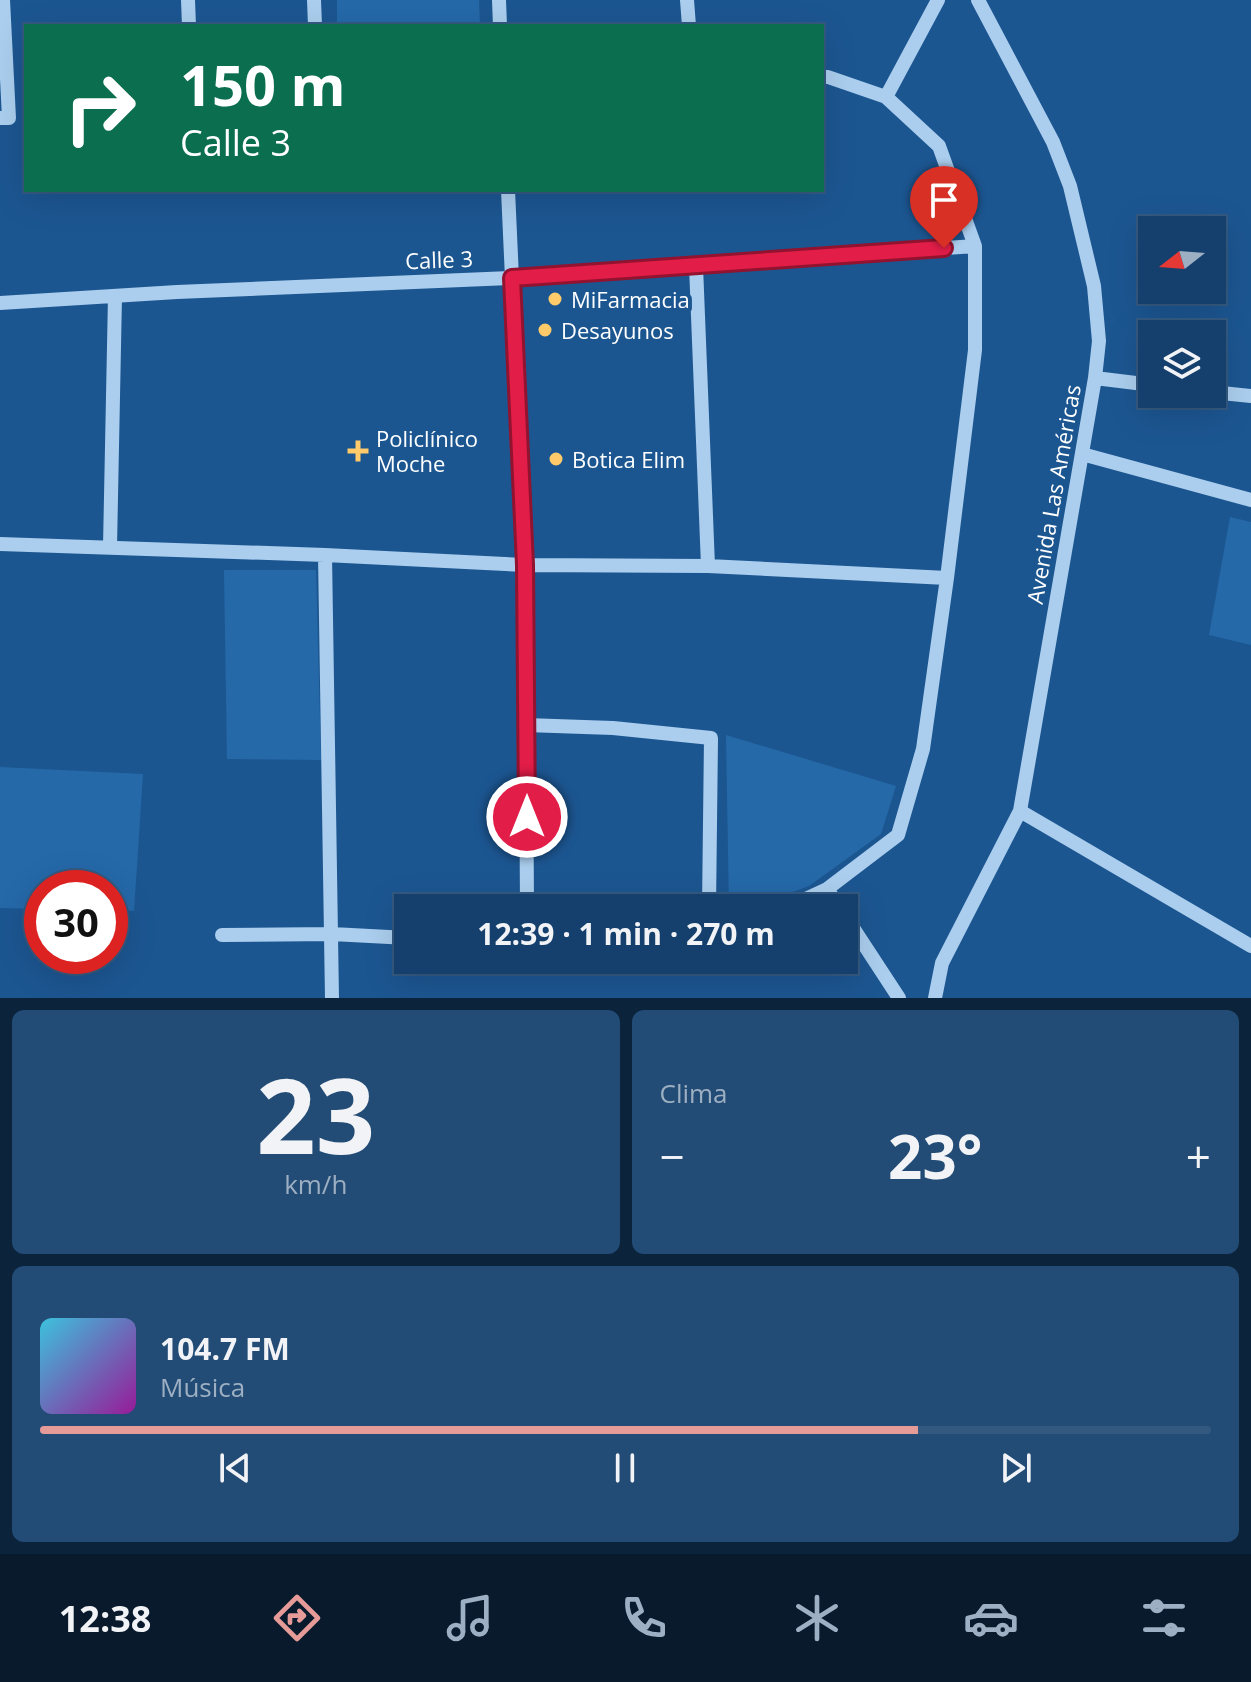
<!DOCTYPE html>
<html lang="es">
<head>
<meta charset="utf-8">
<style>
  :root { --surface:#15406d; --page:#224b75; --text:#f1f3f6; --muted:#9dafc2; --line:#345980; --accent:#e69b98 }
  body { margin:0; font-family:"Open Sans",sans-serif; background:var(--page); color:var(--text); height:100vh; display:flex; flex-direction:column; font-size:30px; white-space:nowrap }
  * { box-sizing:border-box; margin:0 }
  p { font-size:26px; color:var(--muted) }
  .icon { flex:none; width:44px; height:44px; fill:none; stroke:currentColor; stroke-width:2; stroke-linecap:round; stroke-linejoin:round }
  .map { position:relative; height:998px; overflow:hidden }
  .details { display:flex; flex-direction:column; gap:12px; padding:12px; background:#0c233c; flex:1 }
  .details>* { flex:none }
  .guide { position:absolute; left:24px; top:24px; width:800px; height:168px; border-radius:0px; box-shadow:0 8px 32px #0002,0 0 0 2px var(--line); background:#0b6e4f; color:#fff; overflow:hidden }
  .needle { width:52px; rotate:253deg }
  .fabs { position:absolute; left:1138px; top:216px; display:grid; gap:16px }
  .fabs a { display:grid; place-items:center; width:88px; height:88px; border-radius:0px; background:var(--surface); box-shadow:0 8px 32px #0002,0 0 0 2px var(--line); font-size:40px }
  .speed { position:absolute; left:24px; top:870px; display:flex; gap:16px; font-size:40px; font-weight:700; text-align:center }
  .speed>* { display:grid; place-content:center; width:104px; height:104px; border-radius:50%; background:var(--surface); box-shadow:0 8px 32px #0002,0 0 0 2px var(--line); line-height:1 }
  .speed .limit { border:12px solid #d22; background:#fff; color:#111 }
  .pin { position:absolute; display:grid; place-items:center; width:68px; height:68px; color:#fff; margin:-82px -34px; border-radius:50% 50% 50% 0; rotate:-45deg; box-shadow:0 0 8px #0007 }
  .pin .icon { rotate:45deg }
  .me { position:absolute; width:88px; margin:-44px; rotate:0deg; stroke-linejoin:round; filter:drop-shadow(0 0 6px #0008) }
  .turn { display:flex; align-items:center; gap:28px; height:168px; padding:0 24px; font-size:36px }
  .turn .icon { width:104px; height:104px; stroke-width:2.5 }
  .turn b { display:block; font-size:56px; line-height:68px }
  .big { font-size:60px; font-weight:700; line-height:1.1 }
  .details .tile { flex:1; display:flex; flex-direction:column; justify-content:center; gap:12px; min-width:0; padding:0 28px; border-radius:12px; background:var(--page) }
  .details .dial { align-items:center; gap:0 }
  .dial b { font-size:104px; line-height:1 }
  .song { display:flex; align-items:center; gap:24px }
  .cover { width:96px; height:96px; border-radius:12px; background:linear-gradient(135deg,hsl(190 70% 55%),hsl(300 70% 35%)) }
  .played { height:8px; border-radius:4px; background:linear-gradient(90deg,var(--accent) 75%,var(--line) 75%) }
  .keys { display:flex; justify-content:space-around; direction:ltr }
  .heat { display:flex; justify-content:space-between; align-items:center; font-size:44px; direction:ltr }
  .details .tiles { flex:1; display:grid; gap:12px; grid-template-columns:1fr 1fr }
  .tile:last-child { grid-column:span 2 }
  .trip { position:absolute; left:394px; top:894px; width:464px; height:80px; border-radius:0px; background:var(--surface); box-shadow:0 8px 32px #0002,0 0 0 2px var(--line); font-weight:700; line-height:80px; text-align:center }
  .dock { display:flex; height:128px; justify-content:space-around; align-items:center; background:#081a2c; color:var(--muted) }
  .dock .icon { width:56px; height:56px }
  .dock .on { color:var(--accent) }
  .dock b { font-size:36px; color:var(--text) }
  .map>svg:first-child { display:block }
  .green { fill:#2569a9 }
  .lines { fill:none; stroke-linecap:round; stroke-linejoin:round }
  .minor { stroke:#abceee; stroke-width:14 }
  .route-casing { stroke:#92132f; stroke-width:20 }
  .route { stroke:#e11d48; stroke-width:14 }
  .poi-dot { fill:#ffca69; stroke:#1c5691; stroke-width:3 }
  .labels { text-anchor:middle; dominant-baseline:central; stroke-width:8; stroke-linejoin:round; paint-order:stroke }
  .street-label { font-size:22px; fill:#fff; stroke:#1c5691 }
  .poi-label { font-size:22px; fill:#fff; stroke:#1c5691; text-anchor:start }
</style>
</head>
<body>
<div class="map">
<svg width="1251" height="998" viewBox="0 0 1251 998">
  <rect width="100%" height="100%" fill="#1c5691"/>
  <path class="green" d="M 337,0 L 479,0 L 480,26 L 337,26 Z
    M 1230,517 L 1251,522 L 1251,645 L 1209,635 Z
    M 224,570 L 316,570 L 321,760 L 227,759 Z
    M 726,735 L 896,786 L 881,834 L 809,886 L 749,908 L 729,908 Z
    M 0,767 L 143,774 L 134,911 L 110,910 L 110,888 L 42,888 L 42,909 L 0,908 Z"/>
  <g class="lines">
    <path class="minor" d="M 188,0 L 189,26
      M 314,0 L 315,26
      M 499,0 L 500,26
      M 687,0 L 689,26
      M 822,77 L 828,77 L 886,97 L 939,146 L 975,246 L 975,350 L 947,578 L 923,749 L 898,835 L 827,889
      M 886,97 L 938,0
      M 0,118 L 9,118 L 3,0
      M 508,190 L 525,565 L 527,908
      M 696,266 L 708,566
      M 0,303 L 177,292 L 512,278 L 975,246
      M 1095,378 L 1152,385
      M 1212,392 L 1251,396
      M 1082,454 L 1251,500
      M 0,544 L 325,555 L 525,565 L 708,566 L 947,578
      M 110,547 L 115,296
      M 325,555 L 332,998
      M 526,725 L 613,728 L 711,738 L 709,908
      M 1020,811 L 1251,946
      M 786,908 L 827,889 L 840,908
      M 844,914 L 899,998
      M 222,935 L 332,934 L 408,938
      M 935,998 L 942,963 L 1020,811 L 1095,378 L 1099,341 L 1094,286 L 1070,186 L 1053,142 L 978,0"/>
  </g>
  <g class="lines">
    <g class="route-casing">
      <path id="route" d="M 527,817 L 525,565 L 512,278 L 944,248"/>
    </g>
    <use href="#route" class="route"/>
  </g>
  <g class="poi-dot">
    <circle cx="555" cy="299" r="8"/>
    <circle cx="545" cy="330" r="8"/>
    <path d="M354 439h8v8h8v8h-8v8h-8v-8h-8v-8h8z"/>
    <circle cx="556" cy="459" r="8"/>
  </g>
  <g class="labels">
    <g class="street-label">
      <text transform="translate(439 259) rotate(-2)">Calle 3</text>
      <text transform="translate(1053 494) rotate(-80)">Avenida Las Américas</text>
    </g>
    <g class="poi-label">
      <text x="571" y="299">MiFarmacia</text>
      <text x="561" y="330">Desayunos</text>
      <text x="376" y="438">Policlínico<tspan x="376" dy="25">Moche</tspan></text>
      <text x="572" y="459">Botica Elim</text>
    </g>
  </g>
</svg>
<div class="fabs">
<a><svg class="needle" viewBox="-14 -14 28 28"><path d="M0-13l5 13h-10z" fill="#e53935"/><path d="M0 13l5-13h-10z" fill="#9dafc2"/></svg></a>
<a><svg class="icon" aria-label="layers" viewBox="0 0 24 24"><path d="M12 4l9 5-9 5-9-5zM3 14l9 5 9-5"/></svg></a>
</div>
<div class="speed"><div class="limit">30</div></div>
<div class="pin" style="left:944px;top:248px;background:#d93025"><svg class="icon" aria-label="arrive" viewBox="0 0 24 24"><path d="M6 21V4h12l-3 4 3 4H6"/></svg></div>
<svg class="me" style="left:527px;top:817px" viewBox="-20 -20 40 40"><circle r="17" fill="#e11d48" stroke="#fff" stroke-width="3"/><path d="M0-11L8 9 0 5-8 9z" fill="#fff"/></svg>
<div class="trip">12:39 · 1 min · 270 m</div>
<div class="guide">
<div class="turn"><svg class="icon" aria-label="right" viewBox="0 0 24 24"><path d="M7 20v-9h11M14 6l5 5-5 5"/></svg><div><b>150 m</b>Calle 3</div></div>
</div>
</div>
<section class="details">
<div class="tiles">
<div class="tile dial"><b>23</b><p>km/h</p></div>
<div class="tile"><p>Clima</p>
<div class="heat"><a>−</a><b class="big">23°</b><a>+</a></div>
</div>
<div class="tile">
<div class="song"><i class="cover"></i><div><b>104.7 FM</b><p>Música</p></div></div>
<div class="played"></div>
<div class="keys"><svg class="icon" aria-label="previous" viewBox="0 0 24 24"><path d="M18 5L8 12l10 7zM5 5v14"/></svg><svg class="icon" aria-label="pause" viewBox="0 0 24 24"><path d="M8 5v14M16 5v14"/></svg><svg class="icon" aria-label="next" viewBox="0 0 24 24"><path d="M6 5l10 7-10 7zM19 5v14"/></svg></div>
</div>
</div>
</section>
<nav class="dock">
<b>12:38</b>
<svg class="icon on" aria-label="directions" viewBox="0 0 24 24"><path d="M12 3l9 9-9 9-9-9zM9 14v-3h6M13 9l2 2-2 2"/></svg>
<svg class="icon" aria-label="music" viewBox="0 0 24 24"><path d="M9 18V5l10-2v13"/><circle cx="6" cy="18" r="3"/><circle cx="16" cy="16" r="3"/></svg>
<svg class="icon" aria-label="phone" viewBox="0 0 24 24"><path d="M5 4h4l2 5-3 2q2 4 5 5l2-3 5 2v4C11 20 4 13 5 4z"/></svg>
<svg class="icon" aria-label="climate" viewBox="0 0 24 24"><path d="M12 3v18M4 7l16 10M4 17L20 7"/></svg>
<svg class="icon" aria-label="car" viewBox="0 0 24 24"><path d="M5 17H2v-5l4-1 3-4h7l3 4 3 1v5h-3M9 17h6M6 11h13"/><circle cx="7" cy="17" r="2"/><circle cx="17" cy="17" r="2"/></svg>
<svg class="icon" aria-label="filters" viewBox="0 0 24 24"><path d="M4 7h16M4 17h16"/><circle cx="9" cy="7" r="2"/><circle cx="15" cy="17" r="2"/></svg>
</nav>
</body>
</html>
